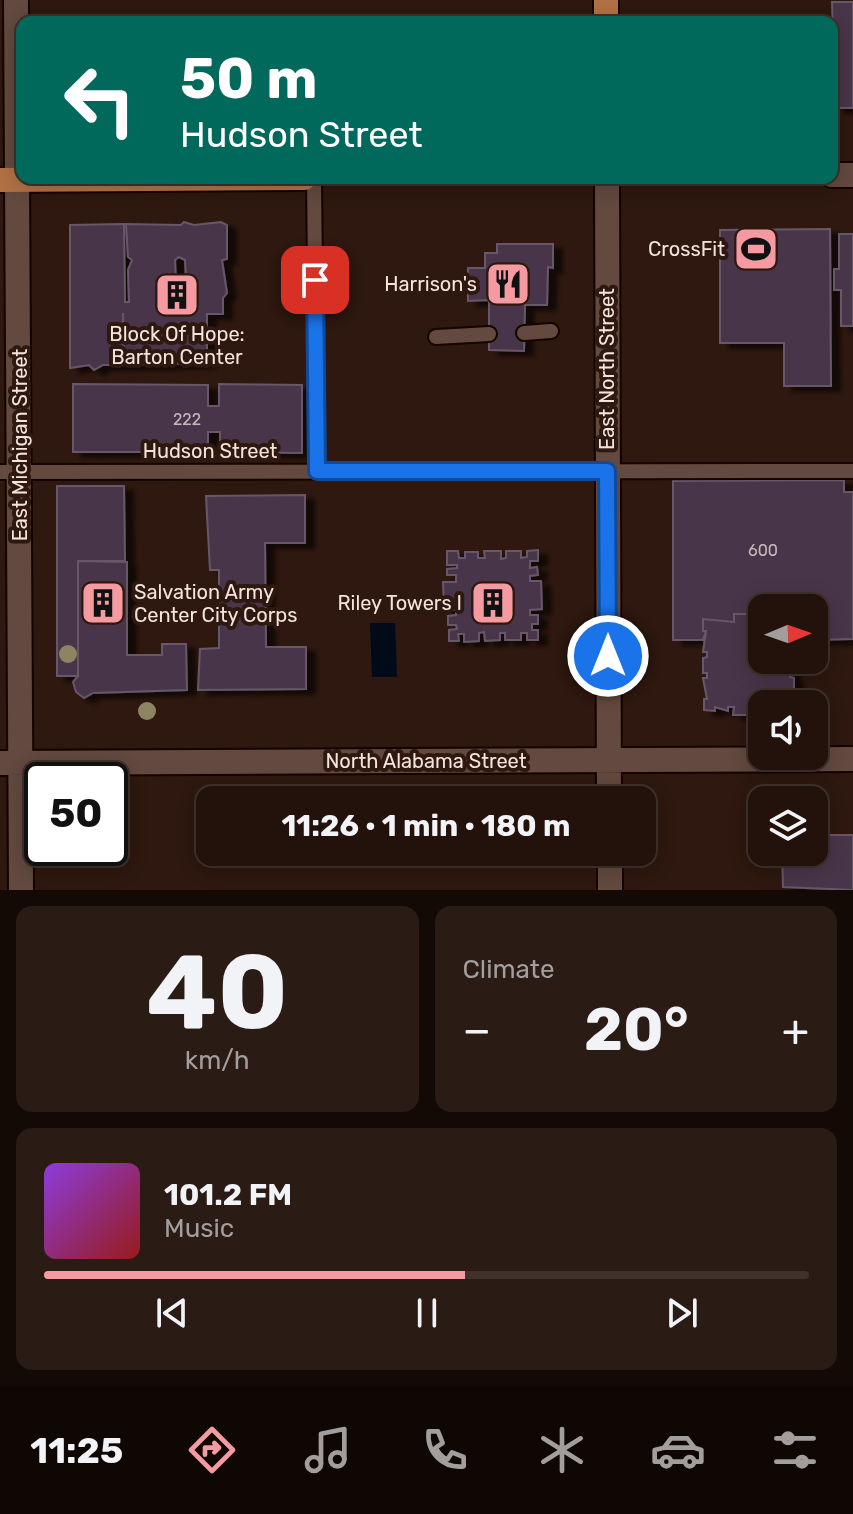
<!DOCTYPE html>
<html lang="en">
<head>
<meta charset="utf-8">
<style>
  :root { --surface:#22120b; --page:#2a1b14; --text:#f1f3f6; --muted:#a29e9d; --line:#3f322c; --accent:#f49aa0 }
  body { margin:0; font-family:Rubik,sans-serif; background:var(--page); color:var(--text); height:100vh; display:flex; flex-direction:column; font-size:30px; white-space:nowrap }
  * { box-sizing:border-box; margin:0 }
  p { font-size:26px; color:var(--muted) }
  .icon { flex:none; width:44px; height:44px; fill:none; stroke:currentColor; stroke-width:2; stroke-linecap:round; stroke-linejoin:round }
  .map { position:relative; height:890px; overflow:hidden }
  .drawer { display:flex; flex-direction:column; gap:16px; padding:16px; background:#130a06; flex:1 }
  .drawer>* { flex:none }
  .hud { position:absolute; left:16px; top:16px; width:822px; height:168px; border-radius:16px; box-shadow:0 4px 20px #0003,0 0 0 2px var(--line); background:#00695c; color:#fff; overflow:hidden }
  .needle { width:52px; rotate:88deg }
  .tools { position:absolute; left:748px; top:594px; display:grid; gap:16px }
  .tools a { display:grid; place-items:center; width:80px; height:80px; border-radius:16px; background:var(--surface); box-shadow:0 4px 20px #0003,0 0 0 2px var(--line); font-size:40px }
  .speed { position:absolute; left:24px; top:762px; display:flex; gap:16px; font-size:40px; font-weight:700; text-align:center }
  .speed>* { display:grid; place-content:center; width:104px; height:104px; border-radius:50%; background:var(--surface); box-shadow:0 4px 20px #0003,0 0 0 2px var(--line); line-height:1 }
  .speed .limit { border:4px solid #111; border-radius:12px; background:#fff; color:#111 }
  .pin { position:absolute; display:grid; place-items:center; width:68px; height:68px; color:#fff; margin:-34px; border-radius:16px; box-shadow:0 4px 12px #0006 }
  .me { position:absolute; width:88px; margin:-44px; rotate:0deg; stroke-linejoin:round; filter:drop-shadow(0 0 6px #0008) }
  .turn { display:flex; align-items:center; gap:28px; height:168px; padding:0 32px; font-size:36px }
  .turn .icon { width:104px; height:104px; stroke-width:2.5 }
  .turn b { display:block; font-size:56px; line-height:68px }
  .big { font-size:60px; font-weight:700; line-height:1.1 }
  .drawer .tile { flex:1; display:flex; flex-direction:column; justify-content:center; gap:12px; min-width:0; padding:0 28px; border-radius:16px; background:var(--page) }
  .drawer .dial { align-items:center; gap:0 }
  .dial b { font-size:104px; line-height:1 }
  .song { display:flex; align-items:center; gap:24px }
  .cover { width:96px; height:96px; border-radius:12px; background:linear-gradient(135deg,hsl(270 70% 55%),hsl(0 70% 35%)) }
  .played { height:8px; border-radius:4px; background:linear-gradient(90deg,var(--accent) 55%,var(--line) 55%) }
  .keys { display:flex; justify-content:space-around; direction:ltr }
  .heat { display:flex; justify-content:space-between; align-items:center; font-size:44px; direction:ltr }
  .drawer .tiles { flex:1; display:grid; gap:16px; grid-template-columns:1fr 1fr }
  .tile:last-child { grid-column:span 2 }
  .trip { position:absolute; left:196px; top:786px; width:460px; height:80px; border-radius:16px; background:var(--surface); box-shadow:0 4px 20px #0003,0 0 0 2px var(--line); font-weight:700; line-height:80px; text-align:center }
  .tab-bar { display:flex; height:128px; justify-content:space-around; align-items:center; background:#0e0704; color:var(--muted) }
  .tab-bar .icon { width:56px; height:56px }
  .tab-bar .active { color:var(--accent) }
  .tab-bar b { font-size:36px; color:var(--text) }
  .map>svg:first-child { display:block }
  .water { fill:#000a18 }
  .building { fill:#49354a; stroke:#685669; stroke-width:2; fill-rule:evenodd; filter:url(#shadow) }
  .lines { fill:none; stroke-linecap:round; stroke-linejoin:round }
  .lane-casing { stroke:#150300; stroke-width:18 }
  .secondary-casing { stroke:#150300; stroke-width:28 }
  .primary-casing { stroke:#150300; stroke-width:28 }
  .lane { stroke:#63493f; stroke-width:14 }
  .secondary { stroke:#63493f; stroke-width:24 }
  .primary { stroke:#b17145; stroke-width:24 }
  .tree { fill:#8d8562 }
  .route-casing { stroke:#114b97; stroke-width:20 }
  .route { stroke:#1a73e8; stroke-width:14 }
  .labels { text-anchor:middle; dominant-baseline:central; stroke-width:8; stroke-linejoin:round; paint-order:stroke }
  .number-label { font-size:16px; fill:#c9b8b9 }
  .poi-label { font-size:20px; fill:#f4e4de; stroke:#2e180f; text-anchor:end }
  .street-label { font-size:20px; fill:#f4e4de; stroke:#2e180f }
</style>
</head>
<body>
<div class="map">
<svg width="853" height="890" viewBox="0 0 853 890">
  <defs>
    <filter id="shadow"><feDropShadow dx="9" dy="5" stdDeviation="2" flood-color="#0009"/></filter>
  </defs>
  <rect width="100%" height="100%" fill="#2e180f"/>
  <path class="water" d="M 370,623 L 395,623 L 397,677 L 372,677 Z"/>
  <path class="building" d="M 832,2 L 853,2 L 853,108 L 835,108 Z
    M 184,222 L 194,225 L 221,222 L 227,225 L 227,259 L 222,260 L 227,293 L 223,298 L 223,314 L 207,314 L 207,363 L 124,365 L 123,313 L 123,365 L 103,365 L 94,370 L 89,365 L 70,368 L 70,225 L 124,224 L 125,302 L 129,302 L 128,270 L 132,260 L 128,257 L 126,224 L 181,225 ZM 179,257 L 185,260 L 186,282 L 176,283 L 175,260 Z
    M 830,229 L 831,386 L 784,386 L 784,343 L 720,343 L 720,230 Z
    M 839,234 L 853,234 L 853,326 L 841,326 L 841,290 L 834,290 L 834,269 L 839,269 Z
    M 497,244 L 553,244 L 553,268 L 548,267 L 547,305 L 525,305 L 524,351 L 489,350 L 489,300 L 468,301 L 468,268 L 485,268 L 485,253 L 497,253 Z
    M 73,384 L 208,385 L 208,406 L 219,406 L 219,384 L 302,385 L 302,453 L 220,452 L 220,432 L 208,432 L 208,452 L 73,452 Z
    M 844,480 L 844,492 L 853,492 L 853,639 L 814,640 L 814,608 L 762,608 L 762,614 L 734,614 L 734,622 L 703,619 L 703,631 L 706,631 L 703,640 L 673,640 L 673,481 Z
    M 57,486 L 124,486 L 125,561 L 78,561 L 78,676 L 57,676 Z
    M 305,495 L 305,543 L 265,543 L 266,647 L 306,647 L 306,689 L 198,690 L 200,649 L 219,648 L 219,570 L 210,570 L 206,496 Z
    M 538,550 L 538,561 L 530,561 L 530,568 L 537,567 L 538,575 L 530,576 L 530,581 L 541,581 L 542,609 L 530,610 L 530,615 L 538,615 L 538,624 L 532,624 L 532,630 L 538,630 L 538,640 L 527,640 L 527,633 L 521,633 L 521,640 L 505,640 L 505,633 L 500,633 L 500,640 L 485,641 L 484,632 L 479,633 L 479,641 L 464,642 L 464,634 L 458,634 L 459,641 L 449,641 L 449,630 L 457,629 L 456,625 L 448,625 L 448,616 L 456,615 L 456,610 L 444,610 L 443,582 L 456,582 L 456,575 L 447,575 L 447,569 L 457,568 L 457,565 L 447,565 L 447,551 L 458,551 L 459,558 L 465,558 L 465,552 L 478,552 L 478,558 L 485,558 L 484,551 L 501,551 L 501,559 L 506,558 L 506,551 L 521,551 L 521,558 L 527,557 L 527,551 Z
    M 78,561 L 127,562 L 127,655 L 162,655 L 162,644 L 186,644 L 187,690 L 93,693 L 84,698 L 76,692 L 73,682 L 78,676 Z
    M 734,614 L 762,614 L 762,660 L 794,660 L 790,677 L 794,678 L 794,693 L 790,693 L 790,699 L 794,699 L 795,704 L 762,704 L 762,715 L 733,715 L 734,707 L 728,707 L 728,711 L 715,707 L 715,711 L 704,710 L 704,699 L 707,699 L 703,678 L 707,678 L 707,673 L 703,673 L 703,658 L 707,657 L 707,652 L 703,652 L 706,631 L 703,631 L 703,619 L 734,622 Z
    M 814,835 L 853,835 L 853,890 L 783,887 L 782,852 L 814,852 Z"/>
  <g class="lines">
    <g class="lane-casing">
      <path id="lane" d="M 314,178 L 317,471
        M 524,333 L 551,331
        M 436,337 L 489,334
        M 0,472 L 853,471"/>
    </g>
    <g class="secondary-casing">
      <path id="secondary" d="M 16,0 L 21,890
        M 832,175 L 853,175
        M 607,178 L 609,800
        M 0,763 L 853,759
        M 610,852 L 610,890"/>
    </g>
    <g class="primary-casing">
      <path id="primary" d="M 606,0 L 606,22
        M 0,180 L 304,178"/>
    </g>
    <use href="#lane" class="lane"/>
    <use href="#secondary" class="secondary"/>
    <use href="#primary" class="primary"/>
  </g>
  <g class="tree">
    <circle cx="68" cy="654" r="9"/>
    <circle cx="147" cy="711" r="9"/>
  </g>
  <g class="lines">
    <g class="route-casing">
      <path id="route" d="M 315,280 L 317,471 L 607,471 L 608,656"/>
    </g>
    <use href="#route" class="route"/>
  </g>
  <defs>
    <g id="stadium-square" transform="scale(2.3)"><rect x="-9" y="-9" width="18" height="18" rx="4" fill="#f49aa0" stroke="#2e180f"/><path d="M0-5a6.5 5 0 1 0 0 10a6.5 5 0 1 0 0-10ZM-3.5-1.8h7v3.6h-7Z" fill="#111"/></g>
    <g id="restaurant-square" transform="scale(2.3)"><rect x="-9" y="-9" width="18" height="18" rx="4" fill="#f49aa0" stroke="#2e180f"/><path d="M-5-6h1v4h1v-4h1v4h1v-4h1v5L-1.5 .5V6h-2V.5L-5-1ZM5-6V6H3V1.5H1.5Q1.5-4 5-6Z" fill="#111"/></g>
    <g id="building-square" transform="scale(2.3)"><rect x="-9" y="-9" width="18" height="18" rx="4" fill="#f49aa0" stroke="#2e180f"/><path d="M-4-6H4V6H1V3H-1V6H-4ZM-2.5-4.3h1.7v1.8h-1.7ZM.8-4.3h1.7v1.8H.8ZM-2.5-1h1.7V.8h-1.7ZM.8-1h1.7V.8H.8Z" fill="#111"/></g>
  </defs>
  <g fill-rule="evenodd">
    <use href="#stadium-square" x="756" y="249"/>
    <use href="#restaurant-square" x="508" y="284"/>
    <use href="#building-square" x="177" y="295"/>
    <use href="#building-square" x="103" y="603"/>
    <use href="#building-square" x="493" y="603"/>
  </g>
  <g class="labels">
    <g class="number-label">
      <text x="187" y="419">222</text>
      <text x="763" y="550">600</text>
    </g>
    <g class="poi-label">
      <text x="725" y="249">CrossFit</text>
      <text x="477" y="284">Harrison's</text>
      <text x="177" y="334" text-anchor="middle">Block Of Hope:<tspan x="177" dy="23">Barton Center</tspan></text>
      <text x="134" y="592" text-anchor="start">Salvation Army<tspan x="134" dy="23">Center City Corps</tspan></text>
      <text x="462" y="603">Riley Towers I</text>
    </g>
    <g class="street-label">
      <text transform="translate(607 369) rotate(-90)">East North Street</text>
      <text transform="translate(20 445) rotate(-90)">East Michigan Street</text>
      <text x="210" y="451">Hudson Street</text>
      <text x="426" y="761">North Alabama Street</text>
    </g>
  </g>
</svg>
<div class="tools">
<a><svg class="needle" viewBox="-14 -14 28 28"><path d="M0-13l5 13h-10z" fill="#e53935"/><path d="M0 13l5-13h-10z" fill="#a29e9d"/></svg></a>
<a><svg class="icon" aria-label="sound" viewBox="0 0 24 24"><path d="M4 9h4l5-4v14l-5-4H4zM17 9q2 3 0 6"/></svg></a>
<a><svg class="icon" aria-label="layers" viewBox="0 0 24 24"><path d="M12 4l9 5-9 5-9-5zM3 14l9 5 9-5"/></svg></a>
</div>
<div class="speed"><div class="limit">50</div></div>
<div class="pin" style="left:315px;top:280px;background:#d93025"><svg class="icon" aria-label="arrive" viewBox="0 0 24 24"><path d="M6 21V4h12l-3 4 3 4H6"/></svg></div>
<svg class="me" style="left:608px;top:656px" viewBox="-20 -20 40 40"><circle r="17" fill="#1a73e8" stroke="#fff" stroke-width="3"/><path d="M0-11L8 9 0 5-8 9z" fill="#fff"/></svg>
<div class="trip">11:26 · 1 min · 180 m</div>
<div class="hud">
<div class="turn"><svg class="icon" aria-label="left" viewBox="0 0 24 24"><path d="M17 20v-9H6M10 6l-5 5 5 5"/></svg><div><b>50 m</b>Hudson Street</div></div>
</div>
</div>
<section class="drawer">
<div class="tiles">
<div class="tile dial"><b>40</b><p>km/h</p></div>
<div class="tile"><p>Climate</p>
<div class="heat"><a>−</a><b class="big">20°</b><a>+</a></div>
</div>
<div class="tile">
<div class="song"><i class="cover"></i><div><b>101.2 FM</b><p>Music</p></div></div>
<div class="played"></div>
<div class="keys"><svg class="icon" aria-label="previous" viewBox="0 0 24 24"><path d="M18 5L8 12l10 7zM5 5v14"/></svg><svg class="icon" aria-label="pause" viewBox="0 0 24 24"><path d="M8 5v14M16 5v14"/></svg><svg class="icon" aria-label="next" viewBox="0 0 24 24"><path d="M6 5l10 7-10 7zM19 5v14"/></svg></div>
</div>
</div>
</section>
<nav class="tab-bar">
<b>11:25</b>
<svg class="icon active" aria-label="directions" viewBox="0 0 24 24"><path d="M12 3l9 9-9 9-9-9zM9 14v-3h6M13 9l2 2-2 2"/></svg>
<svg class="icon" aria-label="music" viewBox="0 0 24 24"><path d="M9 18V5l10-2v13"/><circle cx="6" cy="18" r="3"/><circle cx="16" cy="16" r="3"/></svg>
<svg class="icon" aria-label="phone" viewBox="0 0 24 24"><path d="M5 4h4l2 5-3 2q2 4 5 5l2-3 5 2v4C11 20 4 13 5 4z"/></svg>
<svg class="icon" aria-label="climate" viewBox="0 0 24 24"><path d="M12 3v18M4 7l16 10M4 17L20 7"/></svg>
<svg class="icon" aria-label="car" viewBox="0 0 24 24"><path d="M5 17H2v-5l4-1 3-4h7l3 4 3 1v5h-3M9 17h6M6 11h13"/><circle cx="7" cy="17" r="2"/><circle cx="17" cy="17" r="2"/></svg>
<svg class="icon" aria-label="filters" viewBox="0 0 24 24"><path d="M4 7h16M4 17h16"/><circle cx="9" cy="7" r="2"/><circle cx="15" cy="17" r="2"/></svg>
</nav>
</body>
</html>
